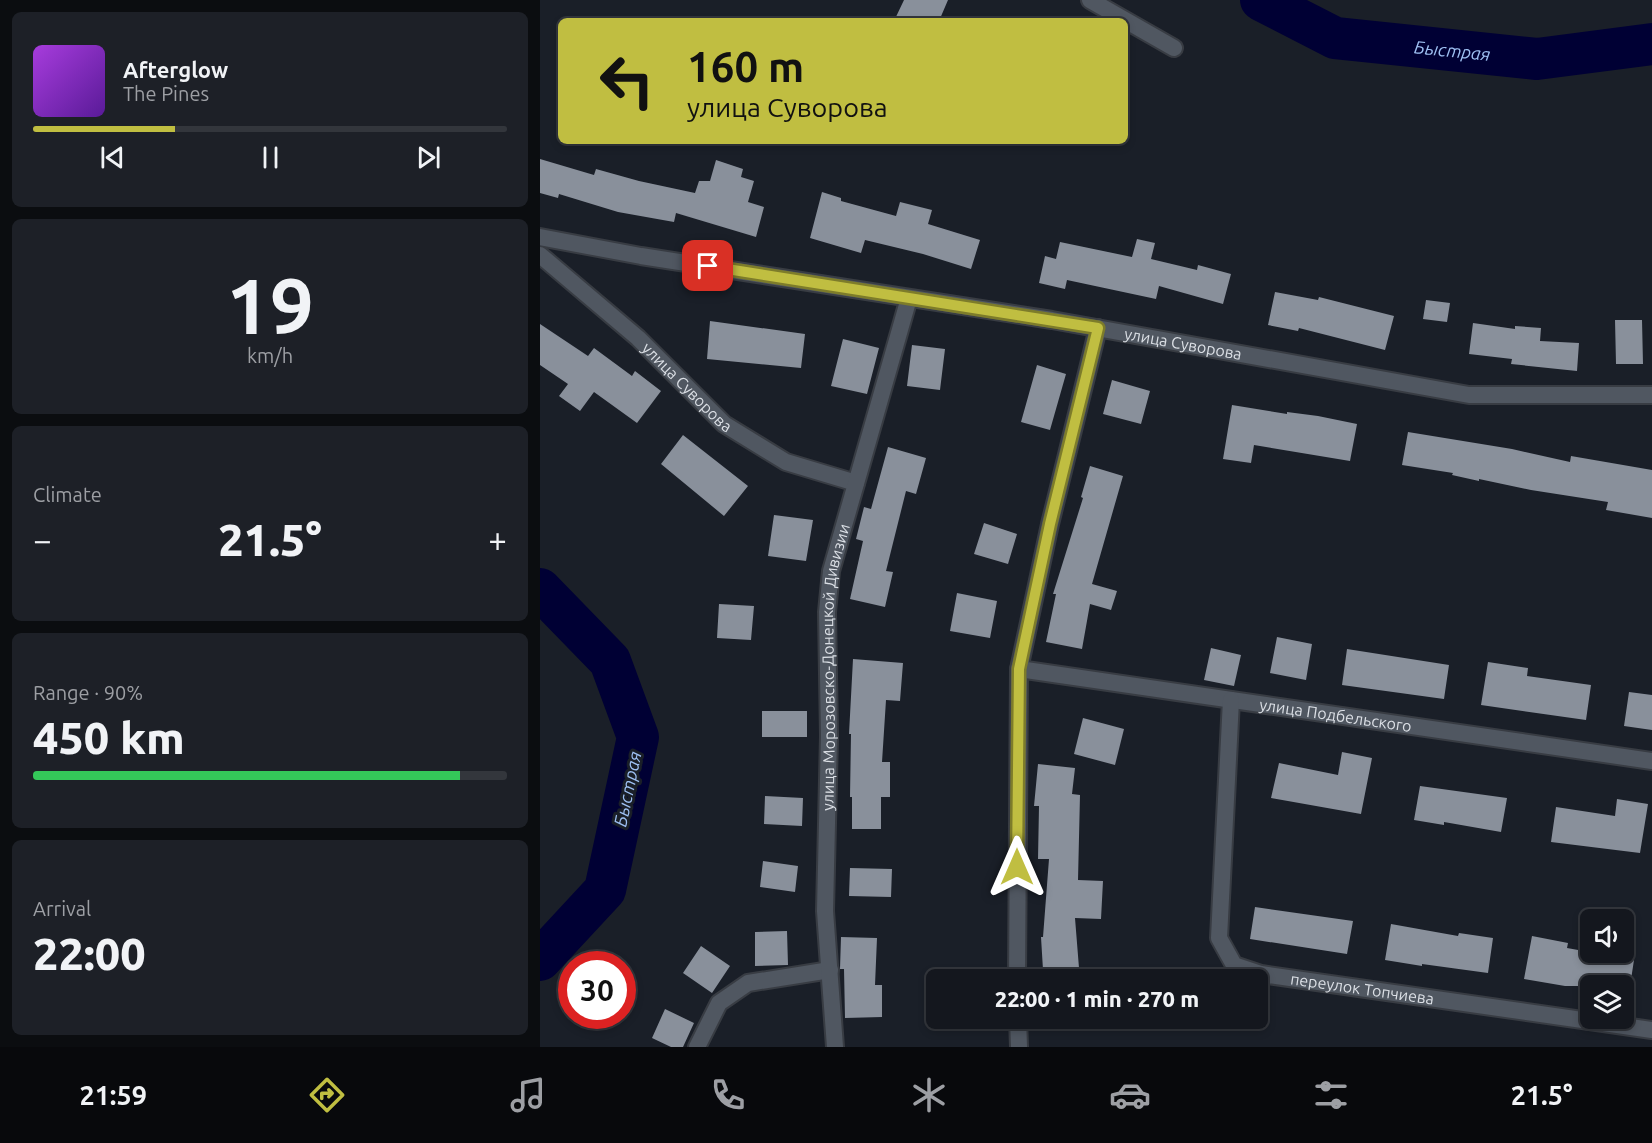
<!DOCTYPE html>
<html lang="en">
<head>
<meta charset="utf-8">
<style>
  :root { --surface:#14171e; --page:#1d2027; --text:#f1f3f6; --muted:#9d9fa4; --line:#33363c; --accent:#c0be41 }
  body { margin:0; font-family:Ubuntu,sans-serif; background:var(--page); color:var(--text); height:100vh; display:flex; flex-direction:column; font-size:22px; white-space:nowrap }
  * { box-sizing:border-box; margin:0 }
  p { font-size:20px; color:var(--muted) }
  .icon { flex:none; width:33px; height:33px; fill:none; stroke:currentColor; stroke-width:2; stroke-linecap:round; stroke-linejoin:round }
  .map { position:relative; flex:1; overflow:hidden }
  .sheet { display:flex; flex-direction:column; gap:12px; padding:12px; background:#0b0d10; width:540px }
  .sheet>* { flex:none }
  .top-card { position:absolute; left:18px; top:18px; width:570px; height:126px; border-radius:9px; box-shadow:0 3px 9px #0003,0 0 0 2px var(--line); background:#c0be41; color:#111; overflow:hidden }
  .controls { position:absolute; left:1040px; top:909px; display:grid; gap:12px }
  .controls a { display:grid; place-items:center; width:54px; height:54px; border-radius:9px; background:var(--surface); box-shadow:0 3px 9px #0003,0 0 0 2px var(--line); font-size:30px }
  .speed { position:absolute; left:18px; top:951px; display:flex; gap:12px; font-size:30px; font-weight:700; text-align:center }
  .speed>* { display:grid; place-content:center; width:78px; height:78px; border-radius:50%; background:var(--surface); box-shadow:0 3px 9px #0003,0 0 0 2px var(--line); line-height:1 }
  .speed .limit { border:9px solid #d22; background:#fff; color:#111 }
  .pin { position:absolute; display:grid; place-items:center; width:51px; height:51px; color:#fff; margin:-26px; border-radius:12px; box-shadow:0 3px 9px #0006 }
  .me { position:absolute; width:66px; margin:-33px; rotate:0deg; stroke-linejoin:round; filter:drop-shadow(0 0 4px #0008) }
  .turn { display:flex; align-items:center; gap:21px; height:126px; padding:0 30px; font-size:27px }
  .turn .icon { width:78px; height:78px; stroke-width:2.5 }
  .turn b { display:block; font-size:42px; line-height:51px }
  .big { font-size:45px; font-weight:800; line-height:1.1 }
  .sheet .tile { flex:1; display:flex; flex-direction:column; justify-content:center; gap:9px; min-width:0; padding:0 21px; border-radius:9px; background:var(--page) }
  .sheet .dial { align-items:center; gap:0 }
  .dial b { font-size:78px; line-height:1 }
  .song { display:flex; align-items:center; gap:18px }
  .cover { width:72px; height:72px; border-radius:9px; background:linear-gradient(135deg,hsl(280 70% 55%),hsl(270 70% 35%)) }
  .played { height:6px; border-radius:3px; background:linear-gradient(90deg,var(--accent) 30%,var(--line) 30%) }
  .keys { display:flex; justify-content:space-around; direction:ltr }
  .heat { display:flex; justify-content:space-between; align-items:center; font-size:33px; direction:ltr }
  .charge { height:9px; border-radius:4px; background:linear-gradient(90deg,#34c759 90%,var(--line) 0) }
  .trip { position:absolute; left:386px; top:969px; width:342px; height:60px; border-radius:9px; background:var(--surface); box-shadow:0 3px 9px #0003,0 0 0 2px var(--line); font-weight:800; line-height:60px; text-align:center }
  .menu { display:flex; height:96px; justify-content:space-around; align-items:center; background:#08090c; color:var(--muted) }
  .menu .icon { width:42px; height:42px }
  .menu .current { color:var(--accent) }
  .menu b { font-size:27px; color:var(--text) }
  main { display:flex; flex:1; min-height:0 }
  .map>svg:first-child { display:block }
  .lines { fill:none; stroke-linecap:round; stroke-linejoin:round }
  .river { stroke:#000034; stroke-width:42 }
  .building { fill:#89909b }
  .minor-casing { stroke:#383c43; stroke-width:20 }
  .minor { stroke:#505761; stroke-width:16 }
  .route-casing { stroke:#7d7c2a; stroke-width:15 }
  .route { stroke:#c0be41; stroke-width:10 }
  .labels { text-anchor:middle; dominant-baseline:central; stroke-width:6; stroke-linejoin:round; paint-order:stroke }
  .street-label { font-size:16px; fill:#dbdfe5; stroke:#1a1f28 }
  .water-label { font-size:18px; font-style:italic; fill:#9ec0f3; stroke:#1a1f28 }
</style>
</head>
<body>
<main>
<section class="sheet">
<div class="tile">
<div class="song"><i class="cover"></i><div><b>Afterglow</b><p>The Pines</p></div></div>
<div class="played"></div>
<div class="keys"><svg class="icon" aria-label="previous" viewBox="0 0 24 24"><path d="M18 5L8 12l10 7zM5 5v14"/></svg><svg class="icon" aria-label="pause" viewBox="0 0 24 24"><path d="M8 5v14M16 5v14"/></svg><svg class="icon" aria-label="next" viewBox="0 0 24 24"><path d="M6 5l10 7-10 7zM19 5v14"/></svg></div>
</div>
<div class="tile dial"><b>19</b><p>km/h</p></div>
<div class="tile"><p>Climate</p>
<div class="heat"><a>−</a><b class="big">21.5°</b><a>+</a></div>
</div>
<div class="tile"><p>Range · 90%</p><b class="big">450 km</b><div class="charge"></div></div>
<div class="tile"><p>Arrival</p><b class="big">22:00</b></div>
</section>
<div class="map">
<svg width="1112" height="1047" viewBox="0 0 1112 1047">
  <rect width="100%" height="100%" fill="#1a1f28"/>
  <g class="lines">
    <g class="river">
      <path id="s1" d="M 721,0 L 795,38 L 997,59 L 1112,44"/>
      <path d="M 0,589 L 70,661 L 98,737 L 65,890 L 0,960"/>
    </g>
  </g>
  <path class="building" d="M 364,0 L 408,0 L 399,21 L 354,21 Z
    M 0,159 L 54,175 L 56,169 L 99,181 L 155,193 L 159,181 L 170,181 L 176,160 L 203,169 L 201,177 L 214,181 L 208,202 L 224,207 L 216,237 L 136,213 L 134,222 L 78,212 L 19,194 L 18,198 L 0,193 Z
    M 282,192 L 301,198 L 301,201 L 356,216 L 360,202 L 392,210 L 388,224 L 440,240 L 431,269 L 383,254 L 325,240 L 321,253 L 270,238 Z
    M 597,239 L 615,243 L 611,259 L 657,270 L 658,265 L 691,274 L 683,304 L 619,286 L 616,299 L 527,280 L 525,289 L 499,283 L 505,256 L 516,259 L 520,242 L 592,257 Z
    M 735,292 L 778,300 L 779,297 L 854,316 L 845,350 L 759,328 L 758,331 L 728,325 Z
    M 886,300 L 910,303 L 907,322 L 883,319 Z
    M 1075,320 L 1102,320 L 1103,364 L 1076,364 Z
    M 170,321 L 265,334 L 261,368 L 167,359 Z
    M 933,323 L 975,329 L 975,326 L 1001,328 L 1000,341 L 1039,343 L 1037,371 L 971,364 L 972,359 L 929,354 Z
    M 0,324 L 48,356 L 54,348 L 92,376 L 95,371 L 121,391 L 97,423 L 54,392 L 40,411 L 19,396 L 28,384 L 0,365 Z
    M 303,339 L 339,348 L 327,394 L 291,386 Z
    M 372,345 L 405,349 L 400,390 L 367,386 Z
    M 497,365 L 526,374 L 510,430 L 481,422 Z
    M 572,380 L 610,391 L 601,424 L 563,414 Z
    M 692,405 L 747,414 L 747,412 L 778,416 L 817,424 L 810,461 L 714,445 L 711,463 L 683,459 Z
    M 868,432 L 972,449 L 1030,462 L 1031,456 L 1112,470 L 1112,518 L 1066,510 L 1068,502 L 991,490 L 939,479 L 939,481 L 912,475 L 913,473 L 862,465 Z
    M 143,435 L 208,486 L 184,516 L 121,464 Z
    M 348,447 L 386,458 L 376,494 L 366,491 L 346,571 L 353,572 L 345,607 L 310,599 L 323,541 L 316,539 L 324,507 L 331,509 Z
    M 550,466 L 583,476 L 552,584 L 577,591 L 571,610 L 550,604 L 542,649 L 506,642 L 516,594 L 513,594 L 543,498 L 541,497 Z
    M 234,515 L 273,520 L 266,561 L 228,556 Z
    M 444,523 L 477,534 L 468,564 L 434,554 Z
    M 417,593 L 457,601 L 450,638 L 410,631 Z
    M 179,604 L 214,606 L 211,640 L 177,638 Z
    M 737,637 L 772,644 L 766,680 L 730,673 Z
    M 671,648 L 701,655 L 694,686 L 664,680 Z
    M 807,649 L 909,665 L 904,699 L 802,685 Z
    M 313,659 L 363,663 L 360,701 L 346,700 L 342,762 L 350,762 L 350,797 L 341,797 L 341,829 L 312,829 L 312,797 L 310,797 L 311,734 L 309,734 Z
    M 948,662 L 988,668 L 987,676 L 1051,685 L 1046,720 L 941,705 Z
    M 1089,692 L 1112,695 L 1112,730 L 1084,726 Z
    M 222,711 L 267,711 L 267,737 L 222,737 Z
    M 543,718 L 584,729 L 575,765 L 534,754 Z
    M 802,752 L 832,758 L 821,814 L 731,798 L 739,763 L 798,775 Z
    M 498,764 L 535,768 L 532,794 L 540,795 L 538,880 L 563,881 L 561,919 L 535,918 L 539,968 L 503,970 L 501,937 L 503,937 L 509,859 L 498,859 L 499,806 L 494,806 Z
    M 880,786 L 967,798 L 961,832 L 904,822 L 904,825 L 874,820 Z
    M 225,796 L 263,798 L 262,826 L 224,824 Z
    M 1077,799 L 1108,804 L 1100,853 L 1011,842 L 1016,807 L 1075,816 Z
    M 223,861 L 258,866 L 255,892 L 220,887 Z
    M 310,868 L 352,869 L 351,897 L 309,896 Z
    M 715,907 L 813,921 L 807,954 L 710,939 Z
    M 851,924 L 918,936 L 919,933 L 953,938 L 948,973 L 882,964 L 882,966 L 845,960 Z
    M 247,931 L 248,965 L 215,966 L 215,932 Z
    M 992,936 L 1028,943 L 1027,948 L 1094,960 L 1090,986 L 1025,986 L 984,979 Z
    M 301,937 L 337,938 L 335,985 L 342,985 L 342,1017 L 305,1018 L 304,969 L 300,969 Z
    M 161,946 L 190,966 L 172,993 L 143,973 Z
    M 125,1009 L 154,1023 L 143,1047 L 131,1047 L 112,1038 Z"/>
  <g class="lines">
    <g class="minor-casing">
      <g id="minor">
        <path d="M 550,0 L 634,48"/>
        <path id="s2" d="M 0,237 L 101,256 L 512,320 L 929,395 L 1112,395"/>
        <path id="s3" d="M 0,255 L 98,338 L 184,424 L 246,462 L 316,483"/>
        <path id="s4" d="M 479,669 L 1112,761"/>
        <path id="s5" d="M 691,700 L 679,938 L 694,965 L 721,974 L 1112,1030"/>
        <path d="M 477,980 L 479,669 L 510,524 L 558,328"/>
        <path d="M 478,1018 L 479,1047"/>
        <path d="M 157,1047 L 179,1003 L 208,983 L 290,970"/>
        <path id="s6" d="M 295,1047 L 285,911 L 289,736 L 287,612 L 291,571 L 369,298"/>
      </g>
    </g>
    <use href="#minor" class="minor"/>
  </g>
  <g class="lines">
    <g class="route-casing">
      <path id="route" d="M 168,266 L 558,328 L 510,524 L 479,669 L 477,867"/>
    </g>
    <use href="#route" class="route"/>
  </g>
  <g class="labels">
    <g class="street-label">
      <text stroke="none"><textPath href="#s2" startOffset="652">улица Суворова</textPath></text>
      <text stroke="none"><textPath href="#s3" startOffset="198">улица Суворова</textPath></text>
      <text stroke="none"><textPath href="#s6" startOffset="381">улица Морозовско-Донецкой Дивизии</textPath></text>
      <text stroke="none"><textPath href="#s4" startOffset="320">улица Подбельского</textPath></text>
      <text stroke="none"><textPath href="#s5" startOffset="400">переулок Топчиева</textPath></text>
    </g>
    <g class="water-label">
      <text stroke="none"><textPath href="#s1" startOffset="201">Быстрая</textPath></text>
      <text transform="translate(87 789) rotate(-78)">Быстрая</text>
    </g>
  </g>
</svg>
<div class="controls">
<a><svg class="icon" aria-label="sound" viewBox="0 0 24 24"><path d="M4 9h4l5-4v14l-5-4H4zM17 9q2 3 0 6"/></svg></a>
<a><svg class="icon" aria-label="layers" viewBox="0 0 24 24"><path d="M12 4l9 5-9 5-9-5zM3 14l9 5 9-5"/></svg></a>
</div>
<div class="speed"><div class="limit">30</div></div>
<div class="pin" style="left:168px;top:266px;background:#d93025"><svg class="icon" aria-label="arrive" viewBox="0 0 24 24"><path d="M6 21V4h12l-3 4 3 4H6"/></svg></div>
<svg class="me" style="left:477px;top:867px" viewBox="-20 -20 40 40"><path d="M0-17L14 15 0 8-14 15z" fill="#c0be41" stroke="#fff" stroke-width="4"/></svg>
<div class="trip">22:00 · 1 min · 270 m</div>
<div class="top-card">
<div class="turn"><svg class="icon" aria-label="left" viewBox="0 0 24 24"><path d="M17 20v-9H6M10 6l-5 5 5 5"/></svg><div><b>160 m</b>улица Суворова</div></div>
</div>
</div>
</main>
<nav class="menu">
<b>21:59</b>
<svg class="icon current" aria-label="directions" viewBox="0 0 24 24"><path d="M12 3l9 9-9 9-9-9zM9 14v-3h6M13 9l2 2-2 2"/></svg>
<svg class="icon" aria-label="music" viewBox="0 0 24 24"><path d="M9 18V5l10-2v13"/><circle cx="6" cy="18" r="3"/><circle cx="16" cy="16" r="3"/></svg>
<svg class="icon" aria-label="phone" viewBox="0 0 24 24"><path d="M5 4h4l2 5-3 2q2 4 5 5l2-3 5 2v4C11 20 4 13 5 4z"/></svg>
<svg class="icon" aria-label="climate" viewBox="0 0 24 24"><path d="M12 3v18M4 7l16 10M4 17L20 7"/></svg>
<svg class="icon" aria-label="car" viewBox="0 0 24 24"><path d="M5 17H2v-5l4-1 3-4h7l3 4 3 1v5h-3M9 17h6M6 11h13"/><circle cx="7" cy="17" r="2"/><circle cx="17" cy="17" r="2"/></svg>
<svg class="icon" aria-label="filters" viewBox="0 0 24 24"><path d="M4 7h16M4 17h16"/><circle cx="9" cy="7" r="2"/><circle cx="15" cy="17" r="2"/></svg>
<b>21.5°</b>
</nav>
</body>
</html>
